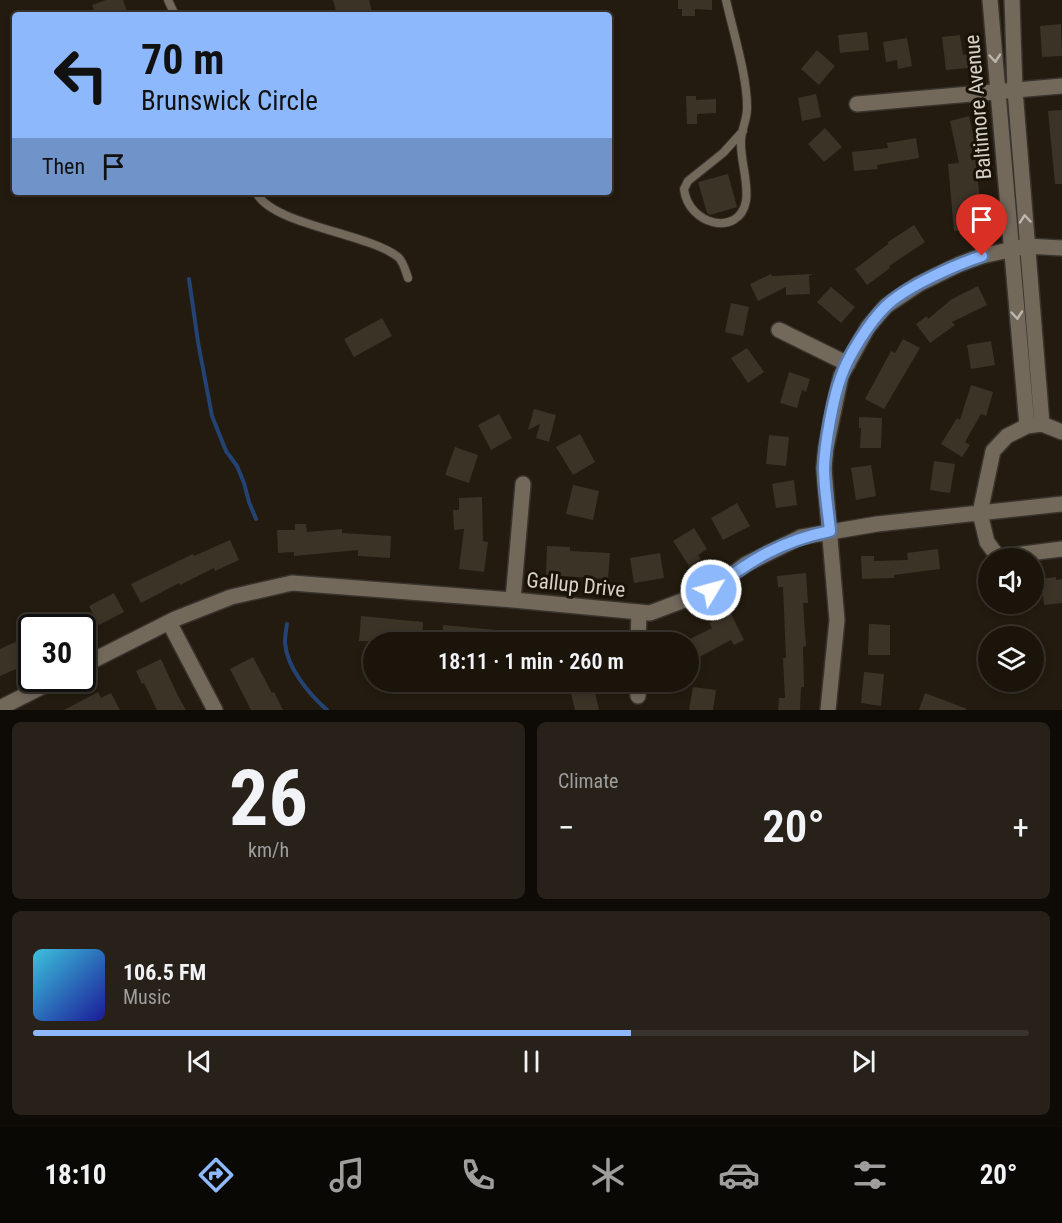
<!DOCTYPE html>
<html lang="en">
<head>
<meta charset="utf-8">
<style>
  :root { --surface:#1a140b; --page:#272119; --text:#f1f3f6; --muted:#9f9e9d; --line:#38332c; --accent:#8db9fc }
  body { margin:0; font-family:"Roboto Condensed",sans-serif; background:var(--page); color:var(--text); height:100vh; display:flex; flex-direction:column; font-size:22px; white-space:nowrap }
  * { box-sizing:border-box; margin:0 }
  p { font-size:20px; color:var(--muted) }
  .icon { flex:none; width:33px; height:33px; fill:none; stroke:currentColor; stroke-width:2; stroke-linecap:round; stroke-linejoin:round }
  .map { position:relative; height:710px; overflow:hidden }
  .sheet { display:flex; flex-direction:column; gap:12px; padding:12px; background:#0e0b06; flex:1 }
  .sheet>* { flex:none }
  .guide { position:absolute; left:12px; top:12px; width:600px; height:183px; border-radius:6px; box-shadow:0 3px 9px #0003,0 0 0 2px var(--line); background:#8db9fc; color:#111; overflow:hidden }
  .fabs { position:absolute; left:978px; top:548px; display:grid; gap:12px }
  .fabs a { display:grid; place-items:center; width:66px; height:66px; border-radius:50%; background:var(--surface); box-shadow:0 3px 9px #0003,0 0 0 2px var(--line); font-size:30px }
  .speed { position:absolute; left:18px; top:614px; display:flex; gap:12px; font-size:30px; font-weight:700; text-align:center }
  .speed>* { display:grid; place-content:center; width:78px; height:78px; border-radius:50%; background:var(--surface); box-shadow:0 3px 9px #0003,0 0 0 2px var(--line); line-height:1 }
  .speed .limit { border:3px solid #111; border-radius:9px; background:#fff; color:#111 }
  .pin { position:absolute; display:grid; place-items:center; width:51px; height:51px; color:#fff; margin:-62px -26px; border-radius:50% 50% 50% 0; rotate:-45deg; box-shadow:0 0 6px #0007 }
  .pin .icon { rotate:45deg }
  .me { position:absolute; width:66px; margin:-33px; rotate:53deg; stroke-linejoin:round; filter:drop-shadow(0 0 4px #0008) }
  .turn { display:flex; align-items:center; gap:21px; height:126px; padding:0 30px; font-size:27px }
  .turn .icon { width:78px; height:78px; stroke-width:2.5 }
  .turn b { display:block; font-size:42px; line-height:51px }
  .then { display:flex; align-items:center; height:57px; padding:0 30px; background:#0003; gap:12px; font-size:22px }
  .big { font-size:45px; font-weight:600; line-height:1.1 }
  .sheet .widget { flex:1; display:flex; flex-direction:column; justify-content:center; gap:9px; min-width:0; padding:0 21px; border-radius:9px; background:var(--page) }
  .sheet .dial { align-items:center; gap:0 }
  .dial b { font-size:78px; line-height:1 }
  .song { display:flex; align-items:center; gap:18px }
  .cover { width:72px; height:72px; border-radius:9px; background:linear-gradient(135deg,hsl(190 70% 55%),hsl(240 70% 35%)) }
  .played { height:6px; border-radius:3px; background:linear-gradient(90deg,var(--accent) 60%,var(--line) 60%) }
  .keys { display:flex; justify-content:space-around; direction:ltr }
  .heat { display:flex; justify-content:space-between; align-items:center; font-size:33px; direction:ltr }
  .sheet .tiles { flex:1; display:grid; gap:12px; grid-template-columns:1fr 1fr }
  .widget:last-child { grid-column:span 2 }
  .trip { position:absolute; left:363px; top:632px; width:336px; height:60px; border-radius:30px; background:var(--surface); box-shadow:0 3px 9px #0003,0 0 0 2px var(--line); font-weight:600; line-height:60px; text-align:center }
  .tabs { display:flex; height:96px; justify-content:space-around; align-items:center; background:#0a0804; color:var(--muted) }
  .tabs .icon { width:42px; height:42px }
  .tabs .current { color:var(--accent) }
  .tabs b { font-size:27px; color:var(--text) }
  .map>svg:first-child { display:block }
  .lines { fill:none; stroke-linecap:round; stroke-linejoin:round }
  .stream { stroke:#244375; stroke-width:4 }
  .building { fill:#3c3327 }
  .service-casing { stroke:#38332d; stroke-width:10 }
  .minor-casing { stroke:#38332d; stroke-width:18 }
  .service { stroke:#72695b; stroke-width:8 }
  .minor { stroke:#72695b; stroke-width:15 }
  .oneway { stroke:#bdb7ae }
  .route-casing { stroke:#5c78a4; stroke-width:15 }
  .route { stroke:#8db9fc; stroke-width:10 }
  .labels { text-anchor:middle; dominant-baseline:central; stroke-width:6; stroke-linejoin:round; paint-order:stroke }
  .street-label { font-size:21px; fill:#d6d1c9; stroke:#191207 }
</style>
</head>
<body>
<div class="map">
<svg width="1062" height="710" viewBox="0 0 1062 710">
  <rect width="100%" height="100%" fill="#231b0f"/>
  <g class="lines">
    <path class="stream" d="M 189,279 L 198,342 L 212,416 L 226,451 L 237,466 L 244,483 L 249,502 L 256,519
      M 287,624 C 286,630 285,637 285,643 C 287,668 309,694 327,710"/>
  </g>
  <path class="building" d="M 106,0 L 123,0 L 128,15 L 96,15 L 92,5 Z
    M 333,0 L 369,0 L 372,12 L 359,15 L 337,15 Z
    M 678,0 L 712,0 L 712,10 L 695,9 L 695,16 L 682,16 L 682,9 L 678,9 Z
    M 1061,24 L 1062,56 L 1042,57 L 1040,26 Z
    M 867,32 L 869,50 L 840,53 L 838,35 Z
    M 960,35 L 963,55 L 967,54 L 968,68 L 946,70 L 942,37 Z
    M 907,38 L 912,66 L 898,69 L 897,60 L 886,62 L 883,42 Z
    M 817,50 L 835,66 L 819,85 L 801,69 Z
    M 816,94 L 821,117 L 802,121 L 798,98 Z
    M 686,96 L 696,96 L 696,100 L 716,99 L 716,113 L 697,114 L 697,124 L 687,124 Z
    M 1062,110 L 1062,184 L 1055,184 L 1048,111 Z
    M 969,116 L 976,147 L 974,147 L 982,217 L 973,218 L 974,228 L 954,231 L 948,164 L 959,163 L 950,121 Z
    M 825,128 L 842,147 L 824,162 L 808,144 Z
    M 916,138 L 919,158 L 877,165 L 878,169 L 854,171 L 852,152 L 888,148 L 887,143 Z
    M 728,174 L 737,207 L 710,215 L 707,213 L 698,182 Z
    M 914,225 L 925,242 L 889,266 L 890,268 L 867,285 L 855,269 L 888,244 L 888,242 Z
    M 771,274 L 772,276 L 813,274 L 809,276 L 810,294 L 786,295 L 786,287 L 758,301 L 750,284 Z
    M 978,286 L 987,305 L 952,322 L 955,325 L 930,343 L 916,324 L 927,316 L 928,319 L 952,299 Z
    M 831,287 L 855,307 L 841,323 L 817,302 Z
    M 731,303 L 749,307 L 743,336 L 725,332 Z
    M 382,318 L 392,336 L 354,357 L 344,339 Z
    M 903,339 L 920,348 L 884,409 L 865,399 L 891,351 L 895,353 Z
    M 991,341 L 995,365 L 971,369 L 967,345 Z
    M 747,348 L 764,372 L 748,383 L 731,358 Z
    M 789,372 L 810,379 L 806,392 L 802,390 L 797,408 L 780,403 Z
    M 971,385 L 993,392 L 986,416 L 981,414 L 965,442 L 970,445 L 962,457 L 941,444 L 957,418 L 960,420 Z
    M 534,409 L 556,415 L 549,442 L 536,438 L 540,424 L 528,430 Z
    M 499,414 L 512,438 L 491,450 L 478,425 Z
    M 859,417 L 882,418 L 881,448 L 860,448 L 861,428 L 859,428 Z
    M 580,434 L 595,462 L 573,475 L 556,447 Z
    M 769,435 L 789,437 L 786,466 L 766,464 Z
    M 455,447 L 478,455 L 469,483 L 445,475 Z
    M 934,461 L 955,464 L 950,493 L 930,490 Z
    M 871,465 L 876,496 L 856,500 L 851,468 Z
    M 794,480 L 797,505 L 776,508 L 772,484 Z
    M 573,485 L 599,491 L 593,520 L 566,514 Z
    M 482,497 L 483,541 L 488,542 L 484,572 L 459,569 L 464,529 L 454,530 L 453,510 L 459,510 L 459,498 Z
    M 737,503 L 750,526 L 723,540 L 711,518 Z
    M 295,524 L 306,524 L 307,532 L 342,529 L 342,533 L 391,536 L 390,558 L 358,556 L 358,550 L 294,556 L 294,552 L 278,553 L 277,530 L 295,530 Z
    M 694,528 L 707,549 L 698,555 L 701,559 L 689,566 L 673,541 Z
    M 230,540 L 239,560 L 215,571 L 214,568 L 180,585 L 179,583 L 141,603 L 131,584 L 193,554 L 194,556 Z
    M 547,546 L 570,547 L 570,551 L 610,553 L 608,579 L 546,575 Z
    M 938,549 L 940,569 L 894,575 L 894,578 L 862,579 L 861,556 L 874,556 L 874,561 L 908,560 L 907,553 Z
    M 660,553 L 664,578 L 634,583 L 630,558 Z
    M 806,573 L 808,603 L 803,603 L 806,646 L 803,647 L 804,687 L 801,687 L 800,710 L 778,710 L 779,698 L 785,698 L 783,658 L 786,658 L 783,587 L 778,587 L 777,576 Z
    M 1056,577 L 1056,580 L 1062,579 L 1062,603 L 1044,605 L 1041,579 Z
    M 114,593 L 124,612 L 99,625 L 89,606 Z
    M 730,612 L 744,640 L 734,645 L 731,640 L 688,663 L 688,640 L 712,628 L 709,623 Z
    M 74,614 L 80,627 L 46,627 Z
    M 361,616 L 423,622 L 422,642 L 359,641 Z
    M 869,624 L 890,625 L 890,655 L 868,655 Z
    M 443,625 L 552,635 L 552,642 L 442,642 Z
    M 32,634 L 32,662 L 0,676 L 0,649 Z
    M 253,657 L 272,693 L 274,692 L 283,710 L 251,710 L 230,669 Z
    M 161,659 L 178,696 L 186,710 L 157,710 L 144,683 L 142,684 L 136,671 Z
    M 864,672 L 884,674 L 881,706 L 861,703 Z
    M 593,683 L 599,710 L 575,710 L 570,689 Z
    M 693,687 L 716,690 L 713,710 L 689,710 Z
    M 98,692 L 101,698 L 111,693 L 120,710 L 64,710 Z
    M 925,693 L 967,709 L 966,710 L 919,710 Z"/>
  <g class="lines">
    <g class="service-casing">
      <path id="service" d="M 168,0 L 175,15
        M 726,0 C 733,31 748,79 747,109 C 747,120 741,130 741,141 C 740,160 749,182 746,201 C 739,238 688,225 684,189 L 688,181 L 723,153 L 743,131
        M 256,192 C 271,225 368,233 398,257 C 403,261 406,272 408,278"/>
    </g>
    <g class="minor-casing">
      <path id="minor" d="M 990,0 L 1027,426
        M 1012,0 L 1015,90 L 1042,424
        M 857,104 L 1062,86
        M 779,330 L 848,364
        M 1062,432 L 1042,424 L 1027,426 L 1007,436 L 993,451 L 980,513 L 987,542 L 998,557 L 1062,549
        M 513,600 L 523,484
        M 169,622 L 215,710
        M 638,642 L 639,612
        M 82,666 L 175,619 L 231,597 L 292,583 L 513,600 L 650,613 L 711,590 L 746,564 L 801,537 L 877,524 L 1062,504
        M 638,696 L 638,681
        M 0,708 L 59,678
        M 828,710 L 837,620 L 824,468 L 826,448 L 841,376 L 868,327 L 886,306 L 919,284 L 960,264 L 982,256 L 1027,246 L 1062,248"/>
    </g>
    <use href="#service" class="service"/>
    <use href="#minor" class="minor"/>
  </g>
  <defs><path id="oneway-chevron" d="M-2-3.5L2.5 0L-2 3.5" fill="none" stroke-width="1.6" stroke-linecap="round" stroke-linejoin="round" transform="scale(1.5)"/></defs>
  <g class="oneway">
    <use href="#oneway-chevron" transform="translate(995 58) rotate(85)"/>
    <use href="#oneway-chevron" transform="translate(1025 219) rotate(-95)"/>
    <use href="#oneway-chevron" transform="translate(1017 315) rotate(85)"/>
  </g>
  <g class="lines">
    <g class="route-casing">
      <path id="route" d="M 711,590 C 751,560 781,541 830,531 C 828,510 824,488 824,467 C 825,444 833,398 841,377 C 848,356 869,323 885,307 C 905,287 955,265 982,256"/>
    </g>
    <use href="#route" class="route"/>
  </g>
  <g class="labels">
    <g class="street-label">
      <text transform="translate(978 107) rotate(-95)">Baltimore Avenue</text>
      <text transform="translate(576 585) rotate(6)">Gallup Drive</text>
    </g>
  </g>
</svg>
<div class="fabs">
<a><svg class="icon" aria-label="sound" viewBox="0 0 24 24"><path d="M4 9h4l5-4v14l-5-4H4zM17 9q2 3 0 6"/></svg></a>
<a><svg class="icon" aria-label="layers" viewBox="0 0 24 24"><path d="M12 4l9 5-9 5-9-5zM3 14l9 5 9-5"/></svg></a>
</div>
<div class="speed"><div class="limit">30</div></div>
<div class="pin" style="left:982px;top:256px;background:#d93025"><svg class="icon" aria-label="arrive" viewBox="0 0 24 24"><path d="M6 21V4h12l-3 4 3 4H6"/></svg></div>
<svg class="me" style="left:711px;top:590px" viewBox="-20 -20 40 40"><circle r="17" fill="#8db9fc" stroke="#fff" stroke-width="3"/><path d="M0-11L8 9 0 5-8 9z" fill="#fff"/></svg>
<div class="trip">18:11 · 1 min · 260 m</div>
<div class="guide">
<div class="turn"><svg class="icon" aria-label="left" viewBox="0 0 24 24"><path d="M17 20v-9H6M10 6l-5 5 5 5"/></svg><div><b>70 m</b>Brunswick Circle</div></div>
<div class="then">Then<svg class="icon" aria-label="arrive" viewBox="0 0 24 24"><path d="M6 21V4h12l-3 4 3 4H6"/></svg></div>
</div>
</div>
<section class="sheet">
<div class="tiles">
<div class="widget dial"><b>26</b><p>km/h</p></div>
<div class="widget"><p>Climate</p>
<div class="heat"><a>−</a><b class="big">20°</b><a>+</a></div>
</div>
<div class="widget">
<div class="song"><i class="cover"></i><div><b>106.5 FM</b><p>Music</p></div></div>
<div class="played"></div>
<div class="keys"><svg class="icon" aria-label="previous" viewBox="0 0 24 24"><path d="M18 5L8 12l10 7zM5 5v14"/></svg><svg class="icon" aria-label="pause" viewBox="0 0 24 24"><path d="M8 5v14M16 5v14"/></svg><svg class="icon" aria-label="next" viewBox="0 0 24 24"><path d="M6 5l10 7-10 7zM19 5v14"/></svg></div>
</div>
</div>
</section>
<nav class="tabs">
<b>18:10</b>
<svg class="icon current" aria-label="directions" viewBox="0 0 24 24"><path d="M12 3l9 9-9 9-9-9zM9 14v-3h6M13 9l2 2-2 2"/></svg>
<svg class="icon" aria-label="music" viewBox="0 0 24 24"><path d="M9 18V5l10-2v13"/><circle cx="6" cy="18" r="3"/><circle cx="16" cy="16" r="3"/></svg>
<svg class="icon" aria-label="phone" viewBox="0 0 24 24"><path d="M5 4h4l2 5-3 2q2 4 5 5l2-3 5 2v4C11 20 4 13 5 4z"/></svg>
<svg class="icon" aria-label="climate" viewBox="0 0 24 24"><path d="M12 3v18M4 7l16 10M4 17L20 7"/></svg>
<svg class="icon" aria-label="car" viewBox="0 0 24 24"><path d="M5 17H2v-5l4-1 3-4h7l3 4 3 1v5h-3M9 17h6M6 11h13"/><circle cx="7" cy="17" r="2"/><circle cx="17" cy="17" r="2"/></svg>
<svg class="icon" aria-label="filters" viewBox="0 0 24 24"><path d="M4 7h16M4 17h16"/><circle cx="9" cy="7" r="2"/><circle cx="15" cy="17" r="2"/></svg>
<b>20°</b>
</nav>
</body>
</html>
